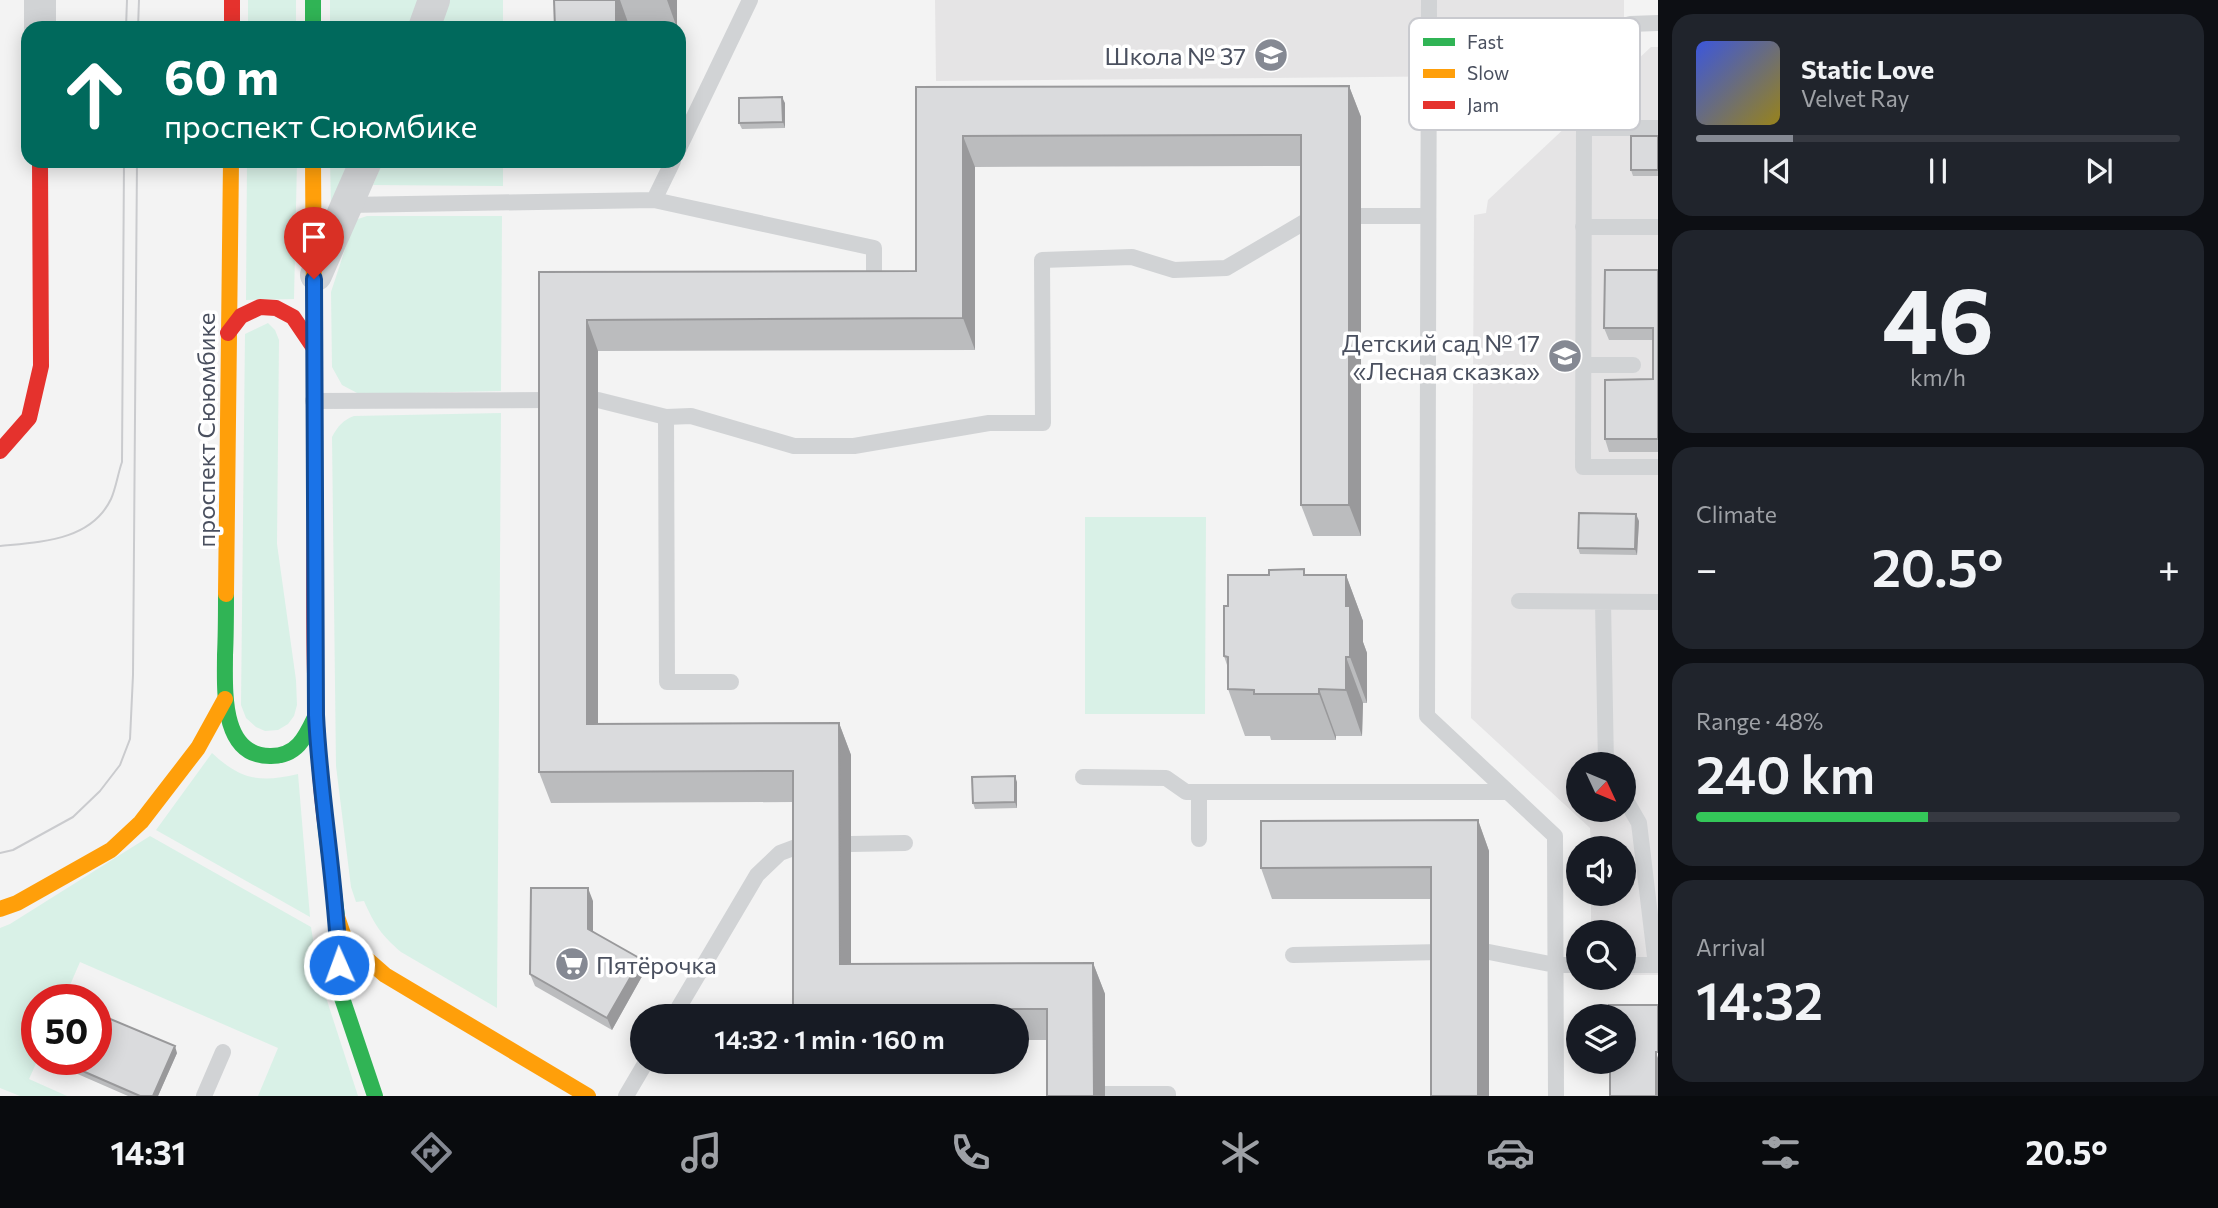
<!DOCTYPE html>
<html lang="en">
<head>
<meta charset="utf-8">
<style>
  :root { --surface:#171b24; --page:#20242c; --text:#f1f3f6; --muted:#9ea1a6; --line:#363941; --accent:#858993 }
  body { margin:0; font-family:Commissioner,sans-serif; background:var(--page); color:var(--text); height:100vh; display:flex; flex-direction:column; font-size:26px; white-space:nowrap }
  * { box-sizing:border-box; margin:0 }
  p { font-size:23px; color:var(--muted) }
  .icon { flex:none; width:38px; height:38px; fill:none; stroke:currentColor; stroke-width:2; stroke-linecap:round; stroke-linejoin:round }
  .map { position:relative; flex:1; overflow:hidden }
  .sheet { display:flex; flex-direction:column; gap:14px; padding:14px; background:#0d0f14; width:560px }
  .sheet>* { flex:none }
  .top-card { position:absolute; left:21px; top:21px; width:665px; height:147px; border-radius:21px; box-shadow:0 4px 18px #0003; background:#00695c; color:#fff; overflow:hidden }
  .needle { width:46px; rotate:134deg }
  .fabs { position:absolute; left:1566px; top:752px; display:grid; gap:14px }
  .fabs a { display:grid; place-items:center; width:70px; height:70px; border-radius:50%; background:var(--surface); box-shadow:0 4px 18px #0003; font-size:35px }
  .speed { position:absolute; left:21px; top:984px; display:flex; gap:14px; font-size:35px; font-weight:700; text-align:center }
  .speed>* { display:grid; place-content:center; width:91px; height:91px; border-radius:50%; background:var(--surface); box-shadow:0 4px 18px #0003; line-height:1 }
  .speed .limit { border:10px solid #d22; background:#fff; color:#111 }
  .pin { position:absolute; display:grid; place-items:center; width:60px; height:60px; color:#fff; margin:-72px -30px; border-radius:50% 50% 50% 0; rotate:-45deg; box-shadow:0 0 7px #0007 }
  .pin .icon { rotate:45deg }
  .me { position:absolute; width:77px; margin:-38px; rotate:358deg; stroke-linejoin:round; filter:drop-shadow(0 0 5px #0008) }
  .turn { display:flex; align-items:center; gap:24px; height:147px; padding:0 28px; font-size:32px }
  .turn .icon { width:91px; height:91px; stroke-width:2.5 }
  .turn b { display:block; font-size:49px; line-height:60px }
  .big { font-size:52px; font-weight:600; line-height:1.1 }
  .sheet .card { flex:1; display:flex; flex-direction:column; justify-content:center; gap:10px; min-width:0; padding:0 24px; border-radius:21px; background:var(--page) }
  .sheet .dial { align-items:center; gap:0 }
  .dial b { font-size:91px; line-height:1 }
  .song { display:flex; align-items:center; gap:21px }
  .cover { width:84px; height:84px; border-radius:10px; background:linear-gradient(135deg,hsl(230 70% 55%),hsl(50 70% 35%)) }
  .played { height:7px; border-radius:4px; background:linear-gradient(90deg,var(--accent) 20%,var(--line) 20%) }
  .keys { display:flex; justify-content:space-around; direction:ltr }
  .heat { display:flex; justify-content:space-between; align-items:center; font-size:38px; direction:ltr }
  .charge { height:10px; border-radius:5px; background:linear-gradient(90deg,#34c759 48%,var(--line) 0) }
  .trip { position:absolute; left:630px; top:1004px; width:399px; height:70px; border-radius:35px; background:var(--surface); box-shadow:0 4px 18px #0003; font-weight:600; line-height:70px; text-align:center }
  .tab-bar { display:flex; height:112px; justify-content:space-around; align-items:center; background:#090b0e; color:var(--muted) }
  .tab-bar .icon { width:49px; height:49px }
  .tab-bar .selected { color:var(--accent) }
  .tab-bar b { font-size:32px; color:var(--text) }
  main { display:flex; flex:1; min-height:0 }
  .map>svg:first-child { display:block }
  .education { fill:#e5e4e5; fill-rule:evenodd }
  .green { fill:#d9f1e7 }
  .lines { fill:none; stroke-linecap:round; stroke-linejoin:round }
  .lane { stroke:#d1d3d5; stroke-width:16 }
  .street { stroke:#d1d3d5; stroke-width:32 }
  .fast { stroke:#30b455; stroke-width:16 }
  .slow { stroke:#ff9f0a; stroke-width:16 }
  .jam { stroke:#e5322d; stroke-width:16 }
  .tram { stroke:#cacbce; stroke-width:2 }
  .wall { fill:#bbbcbe }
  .shaded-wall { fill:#99999b }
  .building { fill:#dadbdd; stroke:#99999b; stroke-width:2 }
  .route-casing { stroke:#114b97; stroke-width:18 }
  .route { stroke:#1a73e8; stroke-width:12 }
  .labels { text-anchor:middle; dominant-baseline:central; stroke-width:7; stroke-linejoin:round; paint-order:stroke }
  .poi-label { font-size:24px; fill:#4a505f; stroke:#fff; text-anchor:end }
  .street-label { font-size:24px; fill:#4a505f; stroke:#fff }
  .key { fill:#fff; stroke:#c9cacf; stroke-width:2 }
  .key-label { font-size:19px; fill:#4a505f }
</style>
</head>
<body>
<main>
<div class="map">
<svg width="1658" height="1096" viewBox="0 0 1658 1096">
  <rect width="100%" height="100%" fill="#f3f3f3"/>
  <path class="education" d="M 935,0 L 1624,0 L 1624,35 L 1587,75 L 936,81 Z
    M 1651,47 L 1658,47 L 1658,975 L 1624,975 L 1624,933 L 1591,933 L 1591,894 L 1624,894 L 1624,849 L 1591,849 L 1590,828 L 1471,718 L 1474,215 L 1486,213 L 1488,200 ZM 1578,765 L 1624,765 L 1624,810 L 1578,810 Z"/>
  <path class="green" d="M 248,0 L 296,0 L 296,28 L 248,28 Z
    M 330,0 L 419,0 L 409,28 L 330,28 Z
    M 449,0 L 503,0 L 503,28 L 437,28 Z
    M 247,161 L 297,161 L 294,299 L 246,300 Z
    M 330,161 L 350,161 L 331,205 Z
    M 383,161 L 503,161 L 503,186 L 373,185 Z
    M 367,216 L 502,216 L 501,391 L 359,394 L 342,385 L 332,367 L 331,292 L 353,225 L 358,219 Z
    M 268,323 L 275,330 L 279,340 L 277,544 L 296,680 L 297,705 L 294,716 L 288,724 L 278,730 L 265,731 L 256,727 L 246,718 L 241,705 L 245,334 Z
    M 501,413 L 497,1008 L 401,952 C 381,935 374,924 364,901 L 356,902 L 351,887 L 336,766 L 332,437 C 338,426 343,420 354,416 Z
    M 1085,517 L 1206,517 L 1205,714 L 1085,714 Z
    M 212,753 C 241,780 260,783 298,774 L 310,917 L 156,830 Z
    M 150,836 L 311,927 L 319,976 L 358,1096 L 258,1096 L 278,1048 L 80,962 L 64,999 L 37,999 L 38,1059 L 29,1079 L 67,1096 L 20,1096 L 0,1088 L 0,928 L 10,924 Z"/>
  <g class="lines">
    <path class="lane" d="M 1429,0 L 1427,716 L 1555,836 L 1556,1096
      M 1630,24 L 1658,23
      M 1658,128 L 1584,128 L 1583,467 L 1658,467
      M 679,148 L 750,0
      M 654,200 L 874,248 L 874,282
      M 348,205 L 654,200 L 673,161
      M 1361,216 L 1428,216
      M 1583,227 L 1658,227
      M 1583,365 L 1633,365
      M 598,400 L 666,417 L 691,416 L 794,446 L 854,446 L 989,423 L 1043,423 L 1042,260 L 1132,257 L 1174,270 L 1226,268 L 1313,217
      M 313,401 L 550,400
      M 666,417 L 667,682 L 731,682
      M 1519,601 L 1658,602
      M 1603,602 L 1606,765
      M 1083,777 L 1166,778 L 1186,792 L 1508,792
      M 1624,797 L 1639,823 L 1656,965
      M 1199,839 L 1199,793
      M 851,844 L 905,843
      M 1489,952 L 1555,965 L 1578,965
      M 1293,955 L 1442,952
      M 1624,965 L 1658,965
      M 673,1017 L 757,875 L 780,853 L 804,844
      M 1105,1094 L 1168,1094 L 1168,1096
      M 204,1096 L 223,1052
      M 626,1096 L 646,1062"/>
    <path class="street" d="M 40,0 L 40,28
      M 424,28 L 434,0
      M 316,275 L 366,161"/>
    <path class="fast" d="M 313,0 L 313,28
      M 226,594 C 226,614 226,634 225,655 C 225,688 220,757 271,756 C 298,756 306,736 316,715
      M 325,822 L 337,917 L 339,989 L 375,1096"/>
    <path class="slow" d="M 313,161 L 315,450
      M 226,594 L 231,161
      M 0,909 L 17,903 L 111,850 L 141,822 L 198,748 L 225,699
      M 337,917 L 345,940 L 385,975 L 588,1096"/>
    <path class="jam" d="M 232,0 L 232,28
      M 228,333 L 241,316 L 260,307 L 276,308 L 293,317 L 314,348
      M 315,450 C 315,574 310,699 325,822
      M 0,451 L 29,418 L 41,366 L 40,161"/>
    <path class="tram" d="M 126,28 L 127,0
      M 138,28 L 139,0
      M 0,546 C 40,542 91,541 111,499 C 116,488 118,473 122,462 L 124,161
      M 0,853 L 13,850 L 73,817 L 100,791 L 120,765 L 130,739 L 133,675 L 137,161"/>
  </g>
  <path class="wall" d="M 554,0 L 677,0 L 677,28 L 555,28 Z
    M 1349,86 L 1361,117 L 1361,536 L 1313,536 L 1301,505 L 1301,166 L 975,167 L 975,350 L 598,351 L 598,724 L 839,723 L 851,755 L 851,964 L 1093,963 L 1105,994 L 1047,1040 L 1017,1040 L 1017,1017 L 796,1017 L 793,1009 L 793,802 L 551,803 L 539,772 L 539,272 L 916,271 L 916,87 Z
    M 785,103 L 785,128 L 742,129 L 739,123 Z
    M 1658,136 L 1658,176 L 1633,176 L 1631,170 Z
    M 1658,270 L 1658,452 L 1609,452 L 1605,439 L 1653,379 L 1653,340 L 1609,340 L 1604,328 Z
    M 1639,521 L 1637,555 L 1580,554 L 1578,548 Z
    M 1306,575 L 1346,575 L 1363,621 L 1363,642 L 1367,653 L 1367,703 L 1363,703 L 1362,736 L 1336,736 L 1336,740 L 1271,740 L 1270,736 L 1245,736 L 1228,689 L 1228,668 L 1224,656 L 1228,606 Z
    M 1017,782 L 1017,808 L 975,809 L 973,803 Z
    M 1478,820 L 1489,851 L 1489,1096 L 1431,899 L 1272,899 L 1261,868 Z
    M 593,901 L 593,931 L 645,971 L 612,1030 L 535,986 L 530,974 Z
    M 177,1053 L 158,1096 L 128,1096 L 57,1065 L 55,1059 Z"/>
  <path class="shaded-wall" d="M 616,0 L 620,0 L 630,28 L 616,28 Z
    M 667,0 L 677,0 L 677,28 Z
    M 1349,86 L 1361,117 L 1361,536 L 1349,505 Z
    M 782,97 L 785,103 L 785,128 L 783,122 Z
    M 963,136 L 975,167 L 975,350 L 963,318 Z
    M 587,320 L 598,351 L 598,756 L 587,724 Z
    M 1636,514 L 1639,521 L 1637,555 L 1635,549 Z
    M 1346,575 L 1363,621 L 1363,642 L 1367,653 L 1367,703 L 1350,657 L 1346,606 Z
    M 1346,657 L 1363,703 L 1362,736 L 1346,690 Z
    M 1319,689 L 1336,736 L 1336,740 L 1319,694 Z
    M 839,723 L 851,755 L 851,995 L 840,964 Z
    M 1015,776 L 1017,782 L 1017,808 L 1015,802 Z
    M 1478,820 L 1489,851 L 1489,1096 L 1478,1096 Z
    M 588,888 L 593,901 L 593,941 L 588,929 Z
    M 641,959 L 645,971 L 612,1030 L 607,1018 Z
    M 1093,963 L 1105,994 L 1105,1096 L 1094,1096 Z
    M 175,1046 L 177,1053 L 158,1096 L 153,1096 Z
    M 1656,1052 L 1658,1058 L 1658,1096 L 1656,1096 Z"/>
  <path class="building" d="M 554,0 L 616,0 L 616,28 L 555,28 Z
    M 1349,86 L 1349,505 L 1301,505 L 1301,135 L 963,136 L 963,318 L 587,320 L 587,724 L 839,723 L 840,964 L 1093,963 L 1094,1096 L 1047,1096 L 1047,1009 L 793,1009 L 793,771 L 539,772 L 539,272 L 916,271 L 916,87 Z
    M 782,97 L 783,122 L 739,123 L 739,98 Z
    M 1631,136 L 1658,136 L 1658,170 L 1631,170 Z
    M 1605,270 L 1658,270 L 1658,439 L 1605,439 L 1605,380 L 1653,379 L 1653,328 L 1604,328 Z
    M 1579,513 L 1636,514 L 1635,549 L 1578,548 Z
    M 1304,569 L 1304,575 L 1346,575 L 1346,606 L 1350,606 L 1350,657 L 1346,657 L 1346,690 L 1319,689 L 1319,694 L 1254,694 L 1254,690 L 1228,689 L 1228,657 L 1224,656 L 1224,606 L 1228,606 L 1228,575 L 1269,575 L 1269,570 Z
    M 1015,776 L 1015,802 L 973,803 L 972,777 Z
    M 1478,820 L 1478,1096 L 1431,1096 L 1431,867 L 1261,868 L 1261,821 Z
    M 531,888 L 588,888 L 588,929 L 641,959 L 607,1018 L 530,974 Z
    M 1609,1005 L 1658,1005 L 1658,1052 L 1656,1052 L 1656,1096 L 1610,1096 L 1610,1062 L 1624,1062 L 1624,1017 L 1609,1017 Z
    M 96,1013 L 175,1046 L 153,1096 L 140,1096 L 55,1059 L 96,1059 Z"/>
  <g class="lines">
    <g class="route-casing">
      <path id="route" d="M 314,279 L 316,715 C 320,799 336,881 339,965"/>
    </g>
    <use href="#route" class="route"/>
  </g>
  <defs>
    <g id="school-disc" transform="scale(1.75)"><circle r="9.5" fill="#858993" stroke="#fff"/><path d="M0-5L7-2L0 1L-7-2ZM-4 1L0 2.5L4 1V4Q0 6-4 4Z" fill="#fff"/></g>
    <g id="supermarket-disc" transform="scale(1.75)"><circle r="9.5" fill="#858993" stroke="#fff"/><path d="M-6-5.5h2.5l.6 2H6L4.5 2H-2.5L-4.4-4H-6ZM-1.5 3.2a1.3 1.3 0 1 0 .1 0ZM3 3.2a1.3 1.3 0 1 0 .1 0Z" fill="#fff"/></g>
  </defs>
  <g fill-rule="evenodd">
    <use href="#school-disc" x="1271" y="55"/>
    <use href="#school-disc" x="1565" y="356"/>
    <use href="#supermarket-disc" x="572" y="964"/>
  </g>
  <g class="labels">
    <g class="poi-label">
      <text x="1246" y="55">Школа № 37</text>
      <text x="1540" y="342">Детский сад № 17<tspan x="1540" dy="28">«Лесная сказка»</tspan></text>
      <text x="596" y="964" text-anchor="start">Пятёрочка</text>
    </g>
    <g class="street-label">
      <text transform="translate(205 430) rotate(-90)">проспект Сююмбике</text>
    </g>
  </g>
  <rect x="1409" y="18" width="231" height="112" rx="10" class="key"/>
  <rect x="1423" y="38" width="32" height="8" fill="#30b455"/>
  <rect x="1423" y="69" width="32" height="9" fill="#ff9f0a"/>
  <rect x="1423" y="101" width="32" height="8" fill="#e5322d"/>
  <g class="key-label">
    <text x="1467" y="49">Fast</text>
    <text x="1467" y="80">Slow</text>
    <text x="1467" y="112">Jam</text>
  </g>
</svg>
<div class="fabs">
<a><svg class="needle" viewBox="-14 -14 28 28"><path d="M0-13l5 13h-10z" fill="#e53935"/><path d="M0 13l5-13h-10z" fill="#9ea1a6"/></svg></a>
<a><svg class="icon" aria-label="sound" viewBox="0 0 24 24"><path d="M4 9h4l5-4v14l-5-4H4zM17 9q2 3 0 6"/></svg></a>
<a><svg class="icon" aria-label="search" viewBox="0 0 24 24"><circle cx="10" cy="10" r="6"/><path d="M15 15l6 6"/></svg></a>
<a><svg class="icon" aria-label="layers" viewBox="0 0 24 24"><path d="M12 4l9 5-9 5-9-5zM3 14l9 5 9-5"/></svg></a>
</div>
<div class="speed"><div class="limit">50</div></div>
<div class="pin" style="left:314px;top:279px;background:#d93025"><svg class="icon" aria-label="arrive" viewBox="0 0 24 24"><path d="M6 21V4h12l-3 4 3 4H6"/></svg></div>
<svg class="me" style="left:339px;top:965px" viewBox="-20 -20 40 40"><circle r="17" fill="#1a73e8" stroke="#fff" stroke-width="3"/><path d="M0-11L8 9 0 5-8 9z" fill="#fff"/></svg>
<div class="trip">14:32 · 1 min · 160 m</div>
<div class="top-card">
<div class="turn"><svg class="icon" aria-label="ahead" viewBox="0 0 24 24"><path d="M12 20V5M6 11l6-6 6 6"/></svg><div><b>60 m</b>проспект Сююмбике</div></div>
</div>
</div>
<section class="sheet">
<div class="card">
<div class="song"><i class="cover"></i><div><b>Static Love</b><p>Velvet Ray</p></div></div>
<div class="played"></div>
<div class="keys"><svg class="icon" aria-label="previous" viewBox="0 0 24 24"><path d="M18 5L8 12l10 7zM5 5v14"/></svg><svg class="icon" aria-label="pause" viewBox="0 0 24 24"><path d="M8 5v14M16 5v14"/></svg><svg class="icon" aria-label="next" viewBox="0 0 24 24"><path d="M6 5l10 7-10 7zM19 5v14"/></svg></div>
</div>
<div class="card dial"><b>46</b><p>km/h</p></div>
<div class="card"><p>Climate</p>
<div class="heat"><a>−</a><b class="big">20.5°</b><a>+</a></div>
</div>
<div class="card"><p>Range · 48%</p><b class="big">240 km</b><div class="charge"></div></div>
<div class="card"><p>Arrival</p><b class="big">14:32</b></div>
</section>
</main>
<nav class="tab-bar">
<b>14:31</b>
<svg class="icon selected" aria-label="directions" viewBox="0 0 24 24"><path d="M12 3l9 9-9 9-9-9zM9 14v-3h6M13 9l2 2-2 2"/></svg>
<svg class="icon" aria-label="music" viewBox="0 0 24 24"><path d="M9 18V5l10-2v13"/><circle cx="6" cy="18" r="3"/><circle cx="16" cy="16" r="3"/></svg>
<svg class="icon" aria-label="phone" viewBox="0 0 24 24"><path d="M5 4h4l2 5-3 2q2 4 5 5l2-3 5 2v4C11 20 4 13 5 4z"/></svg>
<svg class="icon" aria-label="climate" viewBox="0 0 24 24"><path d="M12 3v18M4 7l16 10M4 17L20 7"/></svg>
<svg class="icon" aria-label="car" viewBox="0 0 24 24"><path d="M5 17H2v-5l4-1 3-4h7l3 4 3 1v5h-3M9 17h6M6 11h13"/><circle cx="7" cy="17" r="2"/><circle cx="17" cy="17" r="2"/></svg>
<svg class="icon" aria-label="filters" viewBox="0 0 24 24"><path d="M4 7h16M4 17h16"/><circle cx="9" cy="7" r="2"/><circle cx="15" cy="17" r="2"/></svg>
<b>20.5°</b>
</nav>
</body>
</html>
